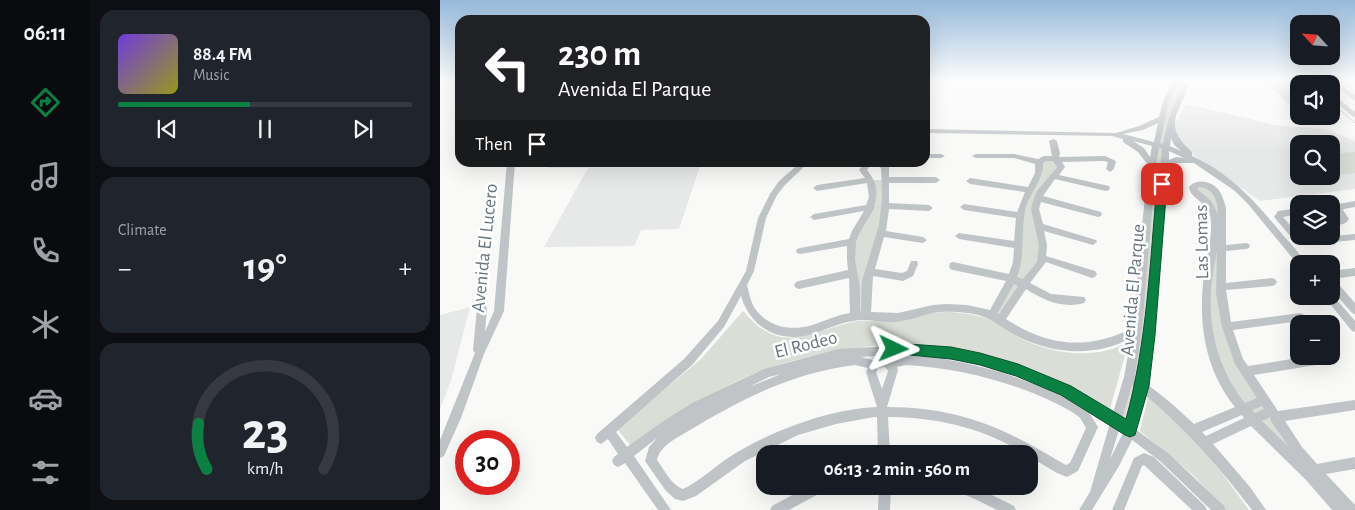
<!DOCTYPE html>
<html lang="en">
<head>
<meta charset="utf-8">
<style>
  :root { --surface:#171b24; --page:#20242c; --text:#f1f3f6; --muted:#9ea1a6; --line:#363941; --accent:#0b8043 }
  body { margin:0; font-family:"Alegreya Sans",sans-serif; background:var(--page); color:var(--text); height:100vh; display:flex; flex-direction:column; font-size:19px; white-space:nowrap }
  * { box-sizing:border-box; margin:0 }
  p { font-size:16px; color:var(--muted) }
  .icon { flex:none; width:28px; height:28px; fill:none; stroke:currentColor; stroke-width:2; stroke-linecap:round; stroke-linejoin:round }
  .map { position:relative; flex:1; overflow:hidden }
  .side { display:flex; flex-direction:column; gap:10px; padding:10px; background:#0d0f14; width:350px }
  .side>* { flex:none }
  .banner { position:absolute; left:15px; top:15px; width:475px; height:152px; border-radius:15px; box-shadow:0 5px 20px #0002; background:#202124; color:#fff; overflow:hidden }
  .needle { width:32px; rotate:296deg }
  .tools { position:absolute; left:850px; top:15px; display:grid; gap:10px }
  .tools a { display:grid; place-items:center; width:50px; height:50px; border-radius:10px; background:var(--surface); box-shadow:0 5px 20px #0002; font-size:25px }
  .speed { position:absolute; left:15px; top:430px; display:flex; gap:10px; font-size:25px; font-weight:700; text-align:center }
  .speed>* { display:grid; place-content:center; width:65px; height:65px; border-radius:50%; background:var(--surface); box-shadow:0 5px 20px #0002; line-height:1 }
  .speed .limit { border:8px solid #d22; background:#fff; color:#111 }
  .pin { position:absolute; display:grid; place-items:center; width:42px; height:42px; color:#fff; margin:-21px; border-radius:10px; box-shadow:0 2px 8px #0006 }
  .me { position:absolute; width:55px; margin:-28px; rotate:92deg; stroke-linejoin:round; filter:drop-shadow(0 0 4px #0008) }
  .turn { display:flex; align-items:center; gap:18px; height:105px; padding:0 20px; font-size:22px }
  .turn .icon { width:65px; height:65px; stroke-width:2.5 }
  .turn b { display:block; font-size:35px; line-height:42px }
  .then { display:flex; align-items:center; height:48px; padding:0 20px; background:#0003; gap:10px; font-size:19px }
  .big { font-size:38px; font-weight:700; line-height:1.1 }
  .side .card { flex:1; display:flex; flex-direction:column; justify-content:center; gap:8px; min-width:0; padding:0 18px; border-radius:15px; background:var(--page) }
  .side .dial { align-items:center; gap:0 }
  .dial svg { height:130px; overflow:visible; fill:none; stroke:var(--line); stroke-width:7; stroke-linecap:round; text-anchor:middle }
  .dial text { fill:var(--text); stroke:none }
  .song { display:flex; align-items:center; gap:15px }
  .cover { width:60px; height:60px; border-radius:8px; background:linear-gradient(135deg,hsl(260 70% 55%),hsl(60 70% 35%)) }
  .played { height:5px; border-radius:2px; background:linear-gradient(90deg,var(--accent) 45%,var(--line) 45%) }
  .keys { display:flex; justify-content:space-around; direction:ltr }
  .heat { display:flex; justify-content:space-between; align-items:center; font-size:28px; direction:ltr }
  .trip { position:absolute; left:316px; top:445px; width:282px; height:50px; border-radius:15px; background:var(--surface); box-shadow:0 5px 20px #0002; font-weight:700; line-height:50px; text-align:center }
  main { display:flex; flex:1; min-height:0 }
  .dock { display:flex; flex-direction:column; width:90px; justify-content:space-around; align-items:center; background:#090b0e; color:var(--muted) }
  .dock .icon { width:35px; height:35px }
  .dock .current { color:var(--accent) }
  .dock b { font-size:22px; color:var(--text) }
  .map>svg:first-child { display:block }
  .built { fill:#e7e8e8; fill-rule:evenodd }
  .green { fill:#daded7 }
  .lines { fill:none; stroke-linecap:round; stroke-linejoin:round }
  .stream { stroke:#bbc4c8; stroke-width:1 }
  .minor { fill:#c0c4c7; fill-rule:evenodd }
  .route { fill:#0b8043; stroke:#07532c }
  .labels { text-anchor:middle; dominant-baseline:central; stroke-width:5; stroke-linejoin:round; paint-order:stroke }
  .street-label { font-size:19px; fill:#68757f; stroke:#fff }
</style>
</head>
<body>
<main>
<nav class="dock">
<b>06:11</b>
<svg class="icon current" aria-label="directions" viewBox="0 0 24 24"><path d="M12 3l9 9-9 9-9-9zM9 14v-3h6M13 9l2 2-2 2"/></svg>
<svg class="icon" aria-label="music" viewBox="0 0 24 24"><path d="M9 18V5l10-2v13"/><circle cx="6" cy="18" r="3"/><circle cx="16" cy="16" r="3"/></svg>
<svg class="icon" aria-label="phone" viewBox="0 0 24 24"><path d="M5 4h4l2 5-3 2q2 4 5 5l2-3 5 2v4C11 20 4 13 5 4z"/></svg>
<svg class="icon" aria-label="climate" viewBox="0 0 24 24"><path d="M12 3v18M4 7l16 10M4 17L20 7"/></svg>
<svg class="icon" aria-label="car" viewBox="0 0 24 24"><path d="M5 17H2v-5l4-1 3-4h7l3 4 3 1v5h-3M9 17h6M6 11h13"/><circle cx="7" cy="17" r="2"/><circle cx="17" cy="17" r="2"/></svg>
<svg class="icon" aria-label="filters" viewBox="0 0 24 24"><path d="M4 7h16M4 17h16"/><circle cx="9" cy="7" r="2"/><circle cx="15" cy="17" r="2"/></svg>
</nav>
<section class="side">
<div class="card">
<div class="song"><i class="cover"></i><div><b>88.4 FM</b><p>Music</p></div></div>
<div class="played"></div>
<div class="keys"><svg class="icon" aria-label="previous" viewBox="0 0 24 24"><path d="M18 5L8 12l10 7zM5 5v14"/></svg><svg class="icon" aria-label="pause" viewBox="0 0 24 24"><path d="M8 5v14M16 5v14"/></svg><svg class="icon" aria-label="next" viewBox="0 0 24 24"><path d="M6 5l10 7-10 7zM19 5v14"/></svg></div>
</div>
<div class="card"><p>Climate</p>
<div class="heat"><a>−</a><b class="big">19°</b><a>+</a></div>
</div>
<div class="card dial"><svg viewBox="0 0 100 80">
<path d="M14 69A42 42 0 1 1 86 69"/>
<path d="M14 69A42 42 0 0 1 9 41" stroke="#0b8043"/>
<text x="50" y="56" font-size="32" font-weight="700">23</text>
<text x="50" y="72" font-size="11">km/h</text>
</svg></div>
</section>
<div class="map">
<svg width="915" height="510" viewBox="0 0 915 510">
  <rect width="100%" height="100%" fill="#f9f9f8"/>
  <path class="built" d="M 746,104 L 835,125 L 884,129 L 909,138 L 915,142 L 915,189 L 820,201 L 749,152 L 737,138 L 734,126 ZM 859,144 L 891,144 L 891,176 L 859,176 Z
    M 113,163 L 113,162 L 261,163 L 239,229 L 201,230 L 194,246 L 104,247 L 148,168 L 109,168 Z
    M 30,307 L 11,381 L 0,409 L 0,315 Z"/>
  <path class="green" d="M 738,81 L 744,81 L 729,120 L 706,334 L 690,426 L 681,420 L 714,166 L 727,105 Z
    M 824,81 L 862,81 L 866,84 L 859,84 L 859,113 Z
    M 915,152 L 915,173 L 891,176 L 891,154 Z
    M 609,158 L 619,164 L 598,192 L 601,257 L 561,317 L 554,314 L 570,285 L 582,219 L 601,162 Z
    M 433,180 L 441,180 L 444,206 L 424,314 L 417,313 L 414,242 L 435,187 Z
    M 763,185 L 778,198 L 789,341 L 883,482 L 813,420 L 775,358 L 768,305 L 776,218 L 755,186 Z
    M 303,311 C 341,356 366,333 412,322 C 424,319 438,322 450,321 C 470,320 490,311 510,312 C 525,313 545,316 558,323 C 565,328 572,334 580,338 C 611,354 658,361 689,341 L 670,409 C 607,375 539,346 466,344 C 443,344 421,347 399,351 C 366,356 334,365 304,378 C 264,396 228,422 191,446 L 177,429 L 261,359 Z
    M 708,397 L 757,439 L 809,510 L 786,510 L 753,475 L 700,431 Z"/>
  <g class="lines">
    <path class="stream" d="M 867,81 L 871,84
      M 891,102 L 915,123"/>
    <path class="minor" d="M 733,81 L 739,81 L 729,101 L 720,143 L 723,144 L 729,117 L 744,81 L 750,81 C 741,113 720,123 752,152 L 752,156 C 791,174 815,201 842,234 C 850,243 860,253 866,264 L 859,264 L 859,266 L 808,204 L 795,191 L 754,163 L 737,163 L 728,166 L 714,335 L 707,384 L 731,403 L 754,424 L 795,407 C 764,368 758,322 764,274 C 767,256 772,238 771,221 C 769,200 750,200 749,187 C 756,178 771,181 778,189 C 782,194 784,201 786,208 L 786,245 L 806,243 L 809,244 L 810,246 L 809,248 L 806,249 L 786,251 L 786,283 L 832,278 L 835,279 L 837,282 L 835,285 L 832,286 L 786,290 L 791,322 L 860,313 L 863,314 L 865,317 L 863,320 L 860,321 L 793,330 L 803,359 L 808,366 L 870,356 L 891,356 L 891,355 L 893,358 L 892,361 L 888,363 L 814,375 L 838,411 L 915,400 L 915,410 L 845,421 L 862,447 L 877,464 L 915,457 L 915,469 L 886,474 L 915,505 L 915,510 L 892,510 L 866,480 L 811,426 L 773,444 L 810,487 L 826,510 L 812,510 C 780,468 746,429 705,395 L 695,429 L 728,453 L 784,506 L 786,510 L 771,510 L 720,461 L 692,440 L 679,466 L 652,510 L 639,510 L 650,492 L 670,423 L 642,407 L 648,411 L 658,427 L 638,471 L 627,477 L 617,473 L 590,457 L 590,454 L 585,454 C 544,428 496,417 448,417 L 450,454 L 438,454 L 437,417 L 434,417 L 396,424 L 358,435 L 305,461 L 256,496 L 243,501 L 235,499 L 226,491 L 205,461 L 209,447 L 217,438 L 194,456 L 231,510 L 218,510 L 185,463 L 178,467 L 174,465 L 172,461 L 174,457 L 178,454 L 168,439 L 161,444 L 157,442 L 155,438 L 157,434 L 244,359 L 278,321 L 306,271 L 318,218 L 330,194 L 339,181 L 361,162 L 369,162 L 345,185 L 337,195 L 326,218 L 314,271 L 307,285 C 309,292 310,300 314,307 C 326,326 349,331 369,326 C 383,322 396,315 410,313 L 409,278 L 359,289 L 356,288 L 354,285 L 356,282 L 359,281 L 408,270 L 407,260 L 407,246 L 360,254 L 357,253 L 356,251 L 357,249 L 360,248 L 409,239 L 412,231 L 424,211 L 374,220 L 370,217 L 374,214 L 426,205 L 429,197 L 427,183 L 377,191 L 373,188 L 377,185 L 425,178 L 419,170 L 425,162 L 444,162 L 449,167 L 449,177 L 496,177 L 500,180 L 496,183 L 449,183 L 449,203 L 489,205 L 493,208 L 489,211 L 449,209 L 446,231 L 483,237 L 487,240 L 483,243 L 444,237 L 435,269 L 462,273 L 467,271 L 471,261 L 477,261 L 478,264 L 473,276 L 463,281 L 433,276 L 431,312 L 458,313 L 493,305 L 506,304 L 527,305 L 550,310 L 566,281 L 513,270 L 510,269 L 509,266 L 510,263 L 513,262 L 569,274 L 573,262 L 574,248 L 519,239 L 515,236 L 519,233 L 574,241 L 576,218 L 524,210 L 520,207 L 524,204 L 577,212 L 585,192 L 530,184 L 526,181 L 530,178 L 588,187 L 595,173 L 595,164 L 574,158 L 536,158 L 532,156 L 536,154 L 574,154 L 598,159 L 604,156 L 612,156 L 609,141 L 613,139 L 617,141 L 620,153 L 619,157 L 665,156 L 676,161 L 674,169 L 670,172 L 666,169 L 668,162 L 664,161 L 622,162 L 625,167 L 619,175 L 669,186 L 670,188 L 669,190 L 666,191 L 615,179 L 603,196 L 661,212 L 662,214 L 661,216 L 658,217 L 601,202 L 599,209 L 603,224 L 656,240 L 657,242 L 653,245 L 604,231 L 607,245 L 606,256 L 655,271 L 657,274 L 655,277 L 652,278 L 606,262 L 590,283 L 611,294 L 644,297 L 646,300 L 644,303 C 623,309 603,300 586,289 L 566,319 C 607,346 648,351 692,328 L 708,165 L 698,152 L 683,142 L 683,139 L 672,136 L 485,133 L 485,129 L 676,133 L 699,126 L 719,117 L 723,101 ZM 718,123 L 714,142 L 683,134 L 703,130 ZM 731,138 L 734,145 L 741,151 L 730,146 ZM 693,141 L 712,146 L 710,157 L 704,148 ZM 719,148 L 722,148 L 704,335 L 698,377 L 695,375 L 702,330 L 716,165 ZM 729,151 L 744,158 L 736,157 L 729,160 ZM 606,161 L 613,161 L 617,167 L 597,191 L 594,198 L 591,209 L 599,245 L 597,262 L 583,279 L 577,277 C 586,254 580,230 586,207 C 590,192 604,179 603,163 ZM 435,163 L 441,168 L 442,198 L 439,225 L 422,281 L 421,311 L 420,311 L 420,287 L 415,260 L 416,242 L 419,234 L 435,207 L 434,206 C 439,191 436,181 427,170 L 429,167 ZM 758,187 C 773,187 778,201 778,214 L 771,201 L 757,189 ZM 777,252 L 776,293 L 782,327 L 795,364 L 817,398 L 805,403 C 770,359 764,305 777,252 ZM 574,284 L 578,286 L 559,314 L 557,314 ZM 301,296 C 310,327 338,343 369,335 C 384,331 398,323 413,321 C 427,318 440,323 454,322 C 470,321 484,314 499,312 C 516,311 536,312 551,320 C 561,326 570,333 581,338 C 615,354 656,357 691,338 L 684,377 L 673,413 L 605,376 L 536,354 L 468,345 L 398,349 L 324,369 L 252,403 L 222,422 L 187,447 L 176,432 L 252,365 L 284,327 ZM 468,354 L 536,363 L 599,384 L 612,391 L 561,372 L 525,363 L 493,357 L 466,356 L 451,359 L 447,357 L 433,360 L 421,357 ZM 415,365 L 428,368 L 426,372 L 437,407 C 389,409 331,431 291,456 C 275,466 259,482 243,489 C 231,485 224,469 217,460 C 220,445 239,437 250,430 C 301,399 355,372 415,365 ZM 466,365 C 514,368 562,379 607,399 C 617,404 631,410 640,418 C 642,420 644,425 646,428 L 630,463 L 626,465 L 624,464 C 565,428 518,407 447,407 L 458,370 L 457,367 ZM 445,367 L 448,371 L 442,389 L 436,372 L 438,368 ZM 341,374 L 309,387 L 329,377 ZM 692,385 L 696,388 L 686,422 L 682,419 ZM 822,406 L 824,409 L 815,413 L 812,410 ZM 802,415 L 804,418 L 766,436 L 762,432 ZM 830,417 L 831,421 L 849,447 L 822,421 ZM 679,430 L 683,433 L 670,459 Z
      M 871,81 L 878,81 L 881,84 L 874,84 Z
      M 890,81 L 896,81 L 915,96 L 915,101 Z
      M 891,93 L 915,112 L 915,118 L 891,99 Z
      M 485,154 L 501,154 L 505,156 L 501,158 L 485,158 Z
      M 67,162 L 75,162 L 64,311 L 44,354 L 21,418 L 4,456 L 0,458 L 0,440 L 35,353 L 33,350 L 37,308 L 39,305 L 42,304 L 45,305 L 47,308 L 45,332 L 54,311 Z
      M 915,201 L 915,207 L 904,209 L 903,210 L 909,219 C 905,226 898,225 891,223 L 891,217 L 900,218 L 898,215 L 891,212 L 891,206 L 896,208 L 898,204 Z
      M 859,208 L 859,214 L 843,217 L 862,239 L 915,234 L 915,240 L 860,245 L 857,244 L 834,217 L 838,211 Z
      M 915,268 L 915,276 L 892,279 L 894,279 L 915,303 L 915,314 L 912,313 L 891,289 L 891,271 Z
      M 891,293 L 915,321 L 915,332 L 912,331 L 886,299 L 884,296 L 891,296 Z
      M 704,453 L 714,457 L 765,506 L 767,510 L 752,510 L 704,465 L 702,466 L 684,510 L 672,510 L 694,458 Z
      M 369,486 L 388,486 L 386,490 L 349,510 L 330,510 L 332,506 Z
      M 439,486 L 451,486 L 450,510 L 438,510 Z
      M 512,486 L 534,486 L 574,506 L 576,510 L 557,510 L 537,500 L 514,490 Z"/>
  </g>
  <linearGradient id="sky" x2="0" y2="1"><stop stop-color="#96badb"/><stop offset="0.53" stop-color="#fcfcfc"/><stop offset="1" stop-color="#fcfcfc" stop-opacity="0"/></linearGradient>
  <rect width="915" height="152" fill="url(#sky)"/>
  <path class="route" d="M 722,180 L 727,184 L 715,335 L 709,386 L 695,435 L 690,437 L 685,435 L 621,395 L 576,376 L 540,365 L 511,359 L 449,353 L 447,349 L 449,345 L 454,343 L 511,347 L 540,353 L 578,364 L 631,386 L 686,419 C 707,343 710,262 717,184 Z"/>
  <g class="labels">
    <g class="street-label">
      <text transform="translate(762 242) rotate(-91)">Las Lomas</text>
      <text transform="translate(45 248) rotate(-84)">Avenida El Lucero</text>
      <text transform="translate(693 290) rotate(-85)">Avenida El Parque</text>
      <text transform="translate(366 345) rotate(-14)">El Rodeo</text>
    </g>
  </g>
</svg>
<div class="tools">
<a><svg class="needle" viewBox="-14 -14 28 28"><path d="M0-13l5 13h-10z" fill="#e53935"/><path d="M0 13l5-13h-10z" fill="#9ea1a6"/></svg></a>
<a><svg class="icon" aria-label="sound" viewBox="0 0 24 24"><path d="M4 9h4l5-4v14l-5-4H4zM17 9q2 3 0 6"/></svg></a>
<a><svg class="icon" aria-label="search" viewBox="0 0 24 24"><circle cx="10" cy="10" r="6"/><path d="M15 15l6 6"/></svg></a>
<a><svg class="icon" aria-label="layers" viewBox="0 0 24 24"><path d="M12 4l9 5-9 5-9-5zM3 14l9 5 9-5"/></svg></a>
<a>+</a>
<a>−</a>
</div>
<div class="speed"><div class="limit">30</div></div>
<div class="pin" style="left:722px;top:184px;background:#d93025"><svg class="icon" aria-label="arrive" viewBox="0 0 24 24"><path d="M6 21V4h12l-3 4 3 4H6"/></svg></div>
<svg class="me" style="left:454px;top:349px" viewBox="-20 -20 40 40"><path d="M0-17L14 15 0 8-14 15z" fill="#0b8043" stroke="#fff" stroke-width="4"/></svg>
<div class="trip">06:13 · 2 min · 560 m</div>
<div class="banner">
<div class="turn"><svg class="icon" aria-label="left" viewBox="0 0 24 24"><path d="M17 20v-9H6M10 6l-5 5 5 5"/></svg><div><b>230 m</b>Avenida El Parque</div></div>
<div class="then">Then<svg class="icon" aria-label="arrive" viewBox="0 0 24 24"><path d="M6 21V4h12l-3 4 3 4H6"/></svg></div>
</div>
</div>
</main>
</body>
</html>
